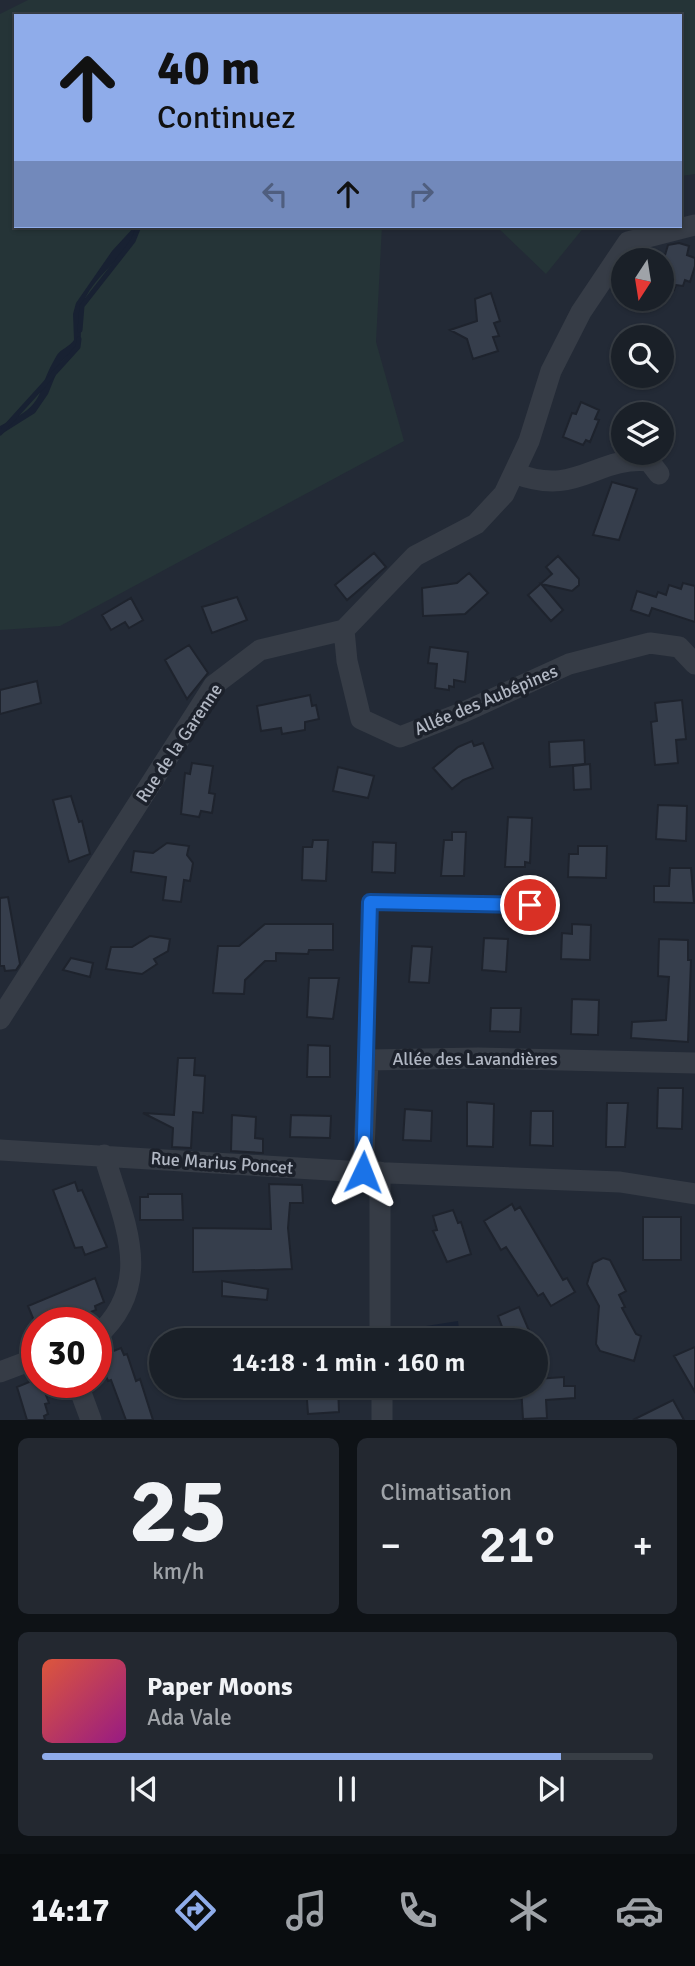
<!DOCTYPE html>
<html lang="fr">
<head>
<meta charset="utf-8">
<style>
  :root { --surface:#1a2028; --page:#232830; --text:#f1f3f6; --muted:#9fa3a8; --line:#383e45; --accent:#8facea }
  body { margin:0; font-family:Signika,sans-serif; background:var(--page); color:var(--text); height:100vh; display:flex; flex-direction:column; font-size:26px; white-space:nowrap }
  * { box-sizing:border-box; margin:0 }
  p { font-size:23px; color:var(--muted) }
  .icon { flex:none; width:38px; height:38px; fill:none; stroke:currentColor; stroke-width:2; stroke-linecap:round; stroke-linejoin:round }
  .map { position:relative; height:1420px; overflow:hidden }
  .sheet { display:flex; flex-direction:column; gap:18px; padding:18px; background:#0e1216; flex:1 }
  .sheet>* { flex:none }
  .hud { position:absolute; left:14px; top:14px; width:668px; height:214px; border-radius:0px; box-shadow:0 2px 5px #0004,0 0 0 2px var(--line); background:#8facea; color:#111; overflow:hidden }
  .needle { width:46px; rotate:192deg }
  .tools { position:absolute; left:611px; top:248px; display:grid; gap:14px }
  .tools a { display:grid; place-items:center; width:63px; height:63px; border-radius:50%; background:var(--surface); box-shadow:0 2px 5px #0004,0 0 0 2px var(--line); font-size:35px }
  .speed { position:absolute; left:21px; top:1307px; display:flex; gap:14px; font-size:35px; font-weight:700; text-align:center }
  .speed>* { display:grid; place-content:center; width:91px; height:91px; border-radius:50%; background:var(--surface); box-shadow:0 2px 5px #0004,0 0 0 2px var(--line); line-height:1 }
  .speed .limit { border:10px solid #d22; background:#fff; color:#111 }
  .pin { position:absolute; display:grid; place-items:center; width:60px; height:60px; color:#fff; margin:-30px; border:4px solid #fff; border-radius:50%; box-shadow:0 2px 7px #0007 }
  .me { position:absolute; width:77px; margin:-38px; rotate:2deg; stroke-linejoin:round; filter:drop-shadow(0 0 5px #0008) }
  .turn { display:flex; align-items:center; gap:24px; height:147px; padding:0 28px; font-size:32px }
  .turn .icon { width:91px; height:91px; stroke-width:2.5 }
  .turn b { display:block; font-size:49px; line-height:60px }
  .lanes { display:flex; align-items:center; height:66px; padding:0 28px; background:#0003; justify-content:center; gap:35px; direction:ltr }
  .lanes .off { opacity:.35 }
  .big { font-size:52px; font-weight:600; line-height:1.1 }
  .sheet .tile { flex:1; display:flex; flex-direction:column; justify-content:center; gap:10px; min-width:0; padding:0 24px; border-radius:10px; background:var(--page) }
  .sheet .dial { align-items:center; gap:0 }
  .dial b { font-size:91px; line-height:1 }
  .song { display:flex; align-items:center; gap:21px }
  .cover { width:84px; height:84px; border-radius:10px; background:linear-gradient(135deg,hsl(10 70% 55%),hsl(310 70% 35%)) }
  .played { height:7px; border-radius:4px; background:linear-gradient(90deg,var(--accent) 85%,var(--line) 85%) }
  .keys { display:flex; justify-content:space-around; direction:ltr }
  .heat { display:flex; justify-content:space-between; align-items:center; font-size:38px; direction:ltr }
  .sheet .tiles { flex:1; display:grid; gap:18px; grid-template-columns:1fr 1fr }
  .tile:last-child { grid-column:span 2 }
  .trip { position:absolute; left:149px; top:1328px; width:399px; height:70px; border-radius:35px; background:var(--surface); box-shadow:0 2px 5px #0004,0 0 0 2px var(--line); font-weight:600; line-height:70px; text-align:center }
  .menu { display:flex; height:112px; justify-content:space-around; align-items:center; background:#0a0d10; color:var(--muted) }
  .menu .icon { width:49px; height:49px }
  .menu .current { color:var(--accent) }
  .menu b { font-size:32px; color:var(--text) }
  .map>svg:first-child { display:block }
  .green { fill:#253437 }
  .water { fill:#182132 }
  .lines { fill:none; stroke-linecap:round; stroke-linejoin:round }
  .stream { stroke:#182132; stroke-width:5 }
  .building { fill:#363e4c; stroke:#1e232d; stroke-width:2 }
  .service { stroke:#363c46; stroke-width:10 }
  .minor { stroke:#363c46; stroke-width:21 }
  .route-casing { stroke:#114b97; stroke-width:18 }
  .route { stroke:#1a73e8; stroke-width:12 }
  .labels { text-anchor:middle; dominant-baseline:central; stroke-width:7; stroke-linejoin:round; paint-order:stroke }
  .street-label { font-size:18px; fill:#b1b7c3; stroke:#1c212b }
</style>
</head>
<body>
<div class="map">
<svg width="695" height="1420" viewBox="0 0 695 1420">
  <rect width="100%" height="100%" fill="#232a36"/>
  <path class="green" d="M 28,0 L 695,0 L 695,174 L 681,176 L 681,16 L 16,16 L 16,226 L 382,226 L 376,342 L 404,441 L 60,626 L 0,630 L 0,14 Z
    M 496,226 L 585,226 L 546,274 Z"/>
  <path class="water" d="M 135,226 L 140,226 C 128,256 94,274 82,305 C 77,318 83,330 80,343 L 61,362 L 48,394 L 35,413 L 0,435 L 0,426 C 50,402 33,395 57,355 C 61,349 69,347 74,340 L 73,314 L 76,303 L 112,251 Z
    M 458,1321 L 460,1337 L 428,1340 L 426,1326 Z"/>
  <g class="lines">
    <path class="stream" d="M 80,330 L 82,306 L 133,241 L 139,226
      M 0,433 L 78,347 L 79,339"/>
  </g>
  <path class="building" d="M 679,243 L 689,246 L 687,255 L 695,258 L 695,266 L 690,282 L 685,280 L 683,286 L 676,285 L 674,290 L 662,286 L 662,265 L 668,245 Z
    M 491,293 L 500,321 L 494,323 L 499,336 L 493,337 L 498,351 L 473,359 L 467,339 L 450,330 L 477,321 L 475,299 Z
    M 581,402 L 599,410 L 595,419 L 599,420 L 590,442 L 586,440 L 583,445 L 563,437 L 572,413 L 576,414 Z
    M 612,482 L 637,489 L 619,540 L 593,535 Z
    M 374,553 L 386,567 L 347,600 L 335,585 Z
    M 558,556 L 579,579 L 579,585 L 572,591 L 541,584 L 563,610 L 551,621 L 528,595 L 552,574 L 546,567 Z
    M 469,573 L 488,593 L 465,614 L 423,616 L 422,588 L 457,583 Z
    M 683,583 L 695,586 L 695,622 L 652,608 L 649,616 L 631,610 L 637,591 L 656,597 L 658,592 L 666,595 L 669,585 L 681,589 Z
    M 237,597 L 247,620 L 212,633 L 202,607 Z
    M 131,598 L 143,620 L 129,628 L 125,622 L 111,630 L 102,615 Z
    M 189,645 L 208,673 L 187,699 L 165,660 Z
    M 430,647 L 468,652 L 465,682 L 454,680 L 454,687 L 449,686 L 449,690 L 435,688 L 437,664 L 428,663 Z
    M 37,681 L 41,703 L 0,714 L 0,690 Z
    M 310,695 L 312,706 L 316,705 L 319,719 L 305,722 L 305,730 L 282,734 L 281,728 L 261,731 L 257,706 Z
    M 682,700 L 686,739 L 676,740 L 678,763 L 655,765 L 651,722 L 657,721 L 655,703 Z
    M 584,740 L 585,764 L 550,767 L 549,742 Z
    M 472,741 L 474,746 L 483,743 L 493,768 L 463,780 L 452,789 L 433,768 L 458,747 Z
    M 192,763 L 213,766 L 209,793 L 215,794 L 212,813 L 201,811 L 199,817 L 181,814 L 185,773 L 190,774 Z
    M 590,764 L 591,789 L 574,790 L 573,766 Z
    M 338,767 L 374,776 L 368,798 L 333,791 Z
    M 71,796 L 79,822 L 82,821 L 90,854 L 69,862 L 53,800 Z
    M 658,805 L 687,806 L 686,841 L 656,839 Z
    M 508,817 L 532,818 L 530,863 L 525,862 L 525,867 L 505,867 Z
    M 452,832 L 466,832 L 464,876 L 441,876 L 444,840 L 452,840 Z
    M 313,840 L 328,840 L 326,881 L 302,880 L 303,847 L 312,847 Z
    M 373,842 L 396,843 L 395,873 L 372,872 Z
    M 167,843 L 189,846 L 187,855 L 193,863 L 190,881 L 184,880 L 181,902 L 163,900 L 166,877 L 131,872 L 134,851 L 153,853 Z
    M 578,846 L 607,846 L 606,878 L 568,877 L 569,854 L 578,854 Z
    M 670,868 L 691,868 L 694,903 L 654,902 L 654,886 L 669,886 Z
    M 8,897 L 20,964 L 16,970 L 5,971 L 4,966 L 0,966 L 0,898 Z
    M 265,924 L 333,924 L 333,950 L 309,950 L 308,954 L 276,953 L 276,961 L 265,961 L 245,980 L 244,994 L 213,993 L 218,946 L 239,946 Z
    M 572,924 L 591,925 L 590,960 L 561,959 L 562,933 L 572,934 Z
    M 150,936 L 170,939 L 168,951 L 154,959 L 157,964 L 142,974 L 106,969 L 111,947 L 132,947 Z
    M 484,938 L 508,939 L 506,972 L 482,970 Z
    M 659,939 L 688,940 L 688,960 L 691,960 L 688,1042 L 631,1038 L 632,1022 L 666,1020 L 669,977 L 658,976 Z
    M 412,946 L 432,947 L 429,983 L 409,982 Z
    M 71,958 L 93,963 L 90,977 L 63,970 Z
    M 309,978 L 339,978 L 333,1019 L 307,1017 Z
    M 572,999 L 599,1000 L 598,1035 L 571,1034 Z
    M 491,1008 L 521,1008 L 520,1032 L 490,1031 Z
    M 308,1045 L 330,1046 L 330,1077 L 307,1077 Z
    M 178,1058 L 195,1058 L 194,1075 L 205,1076 L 203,1113 L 193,1112 L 191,1148 L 172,1147 L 173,1128 L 143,1113 L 174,1115 Z
    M 658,1088 L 683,1088 L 682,1129 L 657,1128 Z
    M 467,1102 L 494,1104 L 493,1147 L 467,1146 Z
    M 607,1103 L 628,1103 L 625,1147 L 606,1147 Z
    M 405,1109 L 432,1111 L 431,1141 L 403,1140 Z
    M 531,1111 L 553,1111 L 553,1146 L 530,1145 Z
    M 232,1115 L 256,1117 L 255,1138 L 263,1139 L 263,1153 L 231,1151 Z
    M 291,1115 L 331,1116 L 330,1138 L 290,1137 Z
    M 75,1182 L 78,1191 L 82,1190 L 107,1247 L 85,1255 L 82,1247 L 75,1248 L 53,1190 Z
    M 269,1184 L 302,1185 L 303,1203 L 290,1203 L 288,1228 L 292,1269 L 193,1272 L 193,1228 L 271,1229 Z
    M 148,1194 L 182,1194 L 183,1220 L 140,1220 L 140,1197 L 148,1197 Z
    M 512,1204 L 515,1210 L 520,1207 L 563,1280 L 567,1278 L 575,1292 L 551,1306 L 543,1293 L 538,1296 L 506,1247 L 501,1250 L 484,1221 Z
    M 453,1210 L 458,1223 L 461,1222 L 471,1254 L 447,1262 L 433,1231 L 437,1230 L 433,1216 Z
    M 643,1217 L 681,1217 L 681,1260 L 643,1260 Z
    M 603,1258 L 610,1260 L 626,1291 L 619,1295 L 625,1307 L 622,1308 L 636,1334 L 641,1336 L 634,1361 L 600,1351 L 596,1344 L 599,1306 L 587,1284 L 593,1263 Z
    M 95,1278 L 104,1302 L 95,1306 L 96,1310 L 62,1323 L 35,1323 L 28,1306 Z
    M 222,1281 L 268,1289 L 267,1300 L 222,1296 Z
    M 519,1307 L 533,1340 L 507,1340 L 498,1316 Z
    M 695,1347 L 695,1392 L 674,1356 Z
    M 121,1348 L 124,1355 L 127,1354 L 136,1381 L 140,1379 L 153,1420 L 126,1420 L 111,1380 L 108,1381 L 98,1357 Z
    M 564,1377 L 564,1386 L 575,1386 L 575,1398 L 546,1400 L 547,1418 L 523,1419 L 521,1386 L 536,1386 L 536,1379 Z
    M 29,1382 L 41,1382 L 49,1403 L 45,1404 L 48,1414 L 44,1416 L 45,1420 L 27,1420 L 17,1387 Z
    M 306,1386 L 338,1386 L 339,1412 L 308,1414 Z
    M 673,1400 L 684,1420 L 633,1420 Z"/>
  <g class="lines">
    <path class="service" d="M 368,1060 L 370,902 L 530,905"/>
    <path class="minor" d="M 514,473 C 578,498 594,456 649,461 L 659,474
      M 344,630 L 347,661 L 361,719 L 400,737 L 464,712 L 569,664 L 650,643 L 679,647 L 695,664
      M 0,1019 L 214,685 L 260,650 L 344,630 L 415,556 L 476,524 L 504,494 L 529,441 L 551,371 L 581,312 L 628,242 L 695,225
      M 0,1150 L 363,1172 L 620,1182 L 695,1194
      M 363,1172 L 368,1060 L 478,1058 L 695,1063
      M 380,1172 L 380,1340
      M 96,1337 C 157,1283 123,1220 104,1155
      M 0,1372 L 37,1358
      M 77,1382 L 91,1420
      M 382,1386 L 382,1420"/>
  </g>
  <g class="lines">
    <g class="route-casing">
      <path id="route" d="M 363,1172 L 370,902 L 530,905"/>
    </g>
    <use href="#route" class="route"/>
  </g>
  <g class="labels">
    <g class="street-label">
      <text transform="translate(486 700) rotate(-23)">Allée des Aubépines</text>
      <text transform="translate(179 743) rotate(-56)">Rue de la Garenne</text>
      <text x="475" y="1059">Allée des Lavandières</text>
      <text transform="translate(222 1163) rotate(4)">Rue Marius Poncet</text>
    </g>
  </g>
</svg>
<div class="tools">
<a><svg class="needle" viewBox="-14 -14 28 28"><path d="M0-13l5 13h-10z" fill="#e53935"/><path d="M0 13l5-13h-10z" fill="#9fa3a8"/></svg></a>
<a><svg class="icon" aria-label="search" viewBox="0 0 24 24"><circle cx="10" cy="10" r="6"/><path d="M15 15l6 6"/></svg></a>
<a><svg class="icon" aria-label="layers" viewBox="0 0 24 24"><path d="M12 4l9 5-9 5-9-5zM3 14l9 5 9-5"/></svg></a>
</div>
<div class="speed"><div class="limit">30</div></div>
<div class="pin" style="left:530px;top:905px;background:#d93025"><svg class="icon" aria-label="arrive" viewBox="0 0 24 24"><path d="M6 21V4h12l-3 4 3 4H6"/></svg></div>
<svg class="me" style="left:363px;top:1172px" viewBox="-20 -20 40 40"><path d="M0-17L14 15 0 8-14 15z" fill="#1a73e8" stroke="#fff" stroke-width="4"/></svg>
<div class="trip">14:18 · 1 min · 160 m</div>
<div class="hud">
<div class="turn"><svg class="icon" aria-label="ahead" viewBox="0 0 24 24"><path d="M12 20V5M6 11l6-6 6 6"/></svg><div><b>40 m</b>Continuez</div></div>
<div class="lanes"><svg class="icon off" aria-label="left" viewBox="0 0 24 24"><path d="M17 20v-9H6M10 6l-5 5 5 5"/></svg><svg class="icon" aria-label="ahead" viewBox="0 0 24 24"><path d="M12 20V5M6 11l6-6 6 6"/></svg><svg class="icon off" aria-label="right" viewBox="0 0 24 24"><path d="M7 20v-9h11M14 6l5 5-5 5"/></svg></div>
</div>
</div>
<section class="sheet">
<div class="tiles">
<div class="tile dial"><b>25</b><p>km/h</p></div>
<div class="tile"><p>Climatisation</p>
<div class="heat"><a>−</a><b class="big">21°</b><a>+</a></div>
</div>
<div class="tile">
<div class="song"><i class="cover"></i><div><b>Paper Moons</b><p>Ada Vale</p></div></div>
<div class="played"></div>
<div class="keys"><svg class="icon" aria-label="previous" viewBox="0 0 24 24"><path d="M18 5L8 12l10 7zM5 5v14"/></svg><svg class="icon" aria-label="pause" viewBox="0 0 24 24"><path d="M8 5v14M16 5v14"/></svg><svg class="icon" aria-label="next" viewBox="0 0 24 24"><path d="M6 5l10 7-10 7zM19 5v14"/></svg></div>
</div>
</div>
</section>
<nav class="menu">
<b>14:17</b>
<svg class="icon current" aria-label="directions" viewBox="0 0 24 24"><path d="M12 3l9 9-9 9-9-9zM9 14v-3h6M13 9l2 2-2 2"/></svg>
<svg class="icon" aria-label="music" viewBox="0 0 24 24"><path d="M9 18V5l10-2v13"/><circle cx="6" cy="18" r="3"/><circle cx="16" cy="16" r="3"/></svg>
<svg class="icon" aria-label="phone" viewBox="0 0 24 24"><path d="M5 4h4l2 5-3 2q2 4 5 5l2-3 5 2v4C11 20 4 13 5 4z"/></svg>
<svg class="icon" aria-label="climate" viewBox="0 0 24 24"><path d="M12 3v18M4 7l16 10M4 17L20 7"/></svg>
<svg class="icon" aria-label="car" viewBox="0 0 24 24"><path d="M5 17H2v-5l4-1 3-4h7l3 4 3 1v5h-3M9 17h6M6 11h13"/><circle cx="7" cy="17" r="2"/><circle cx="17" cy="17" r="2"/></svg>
</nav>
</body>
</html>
